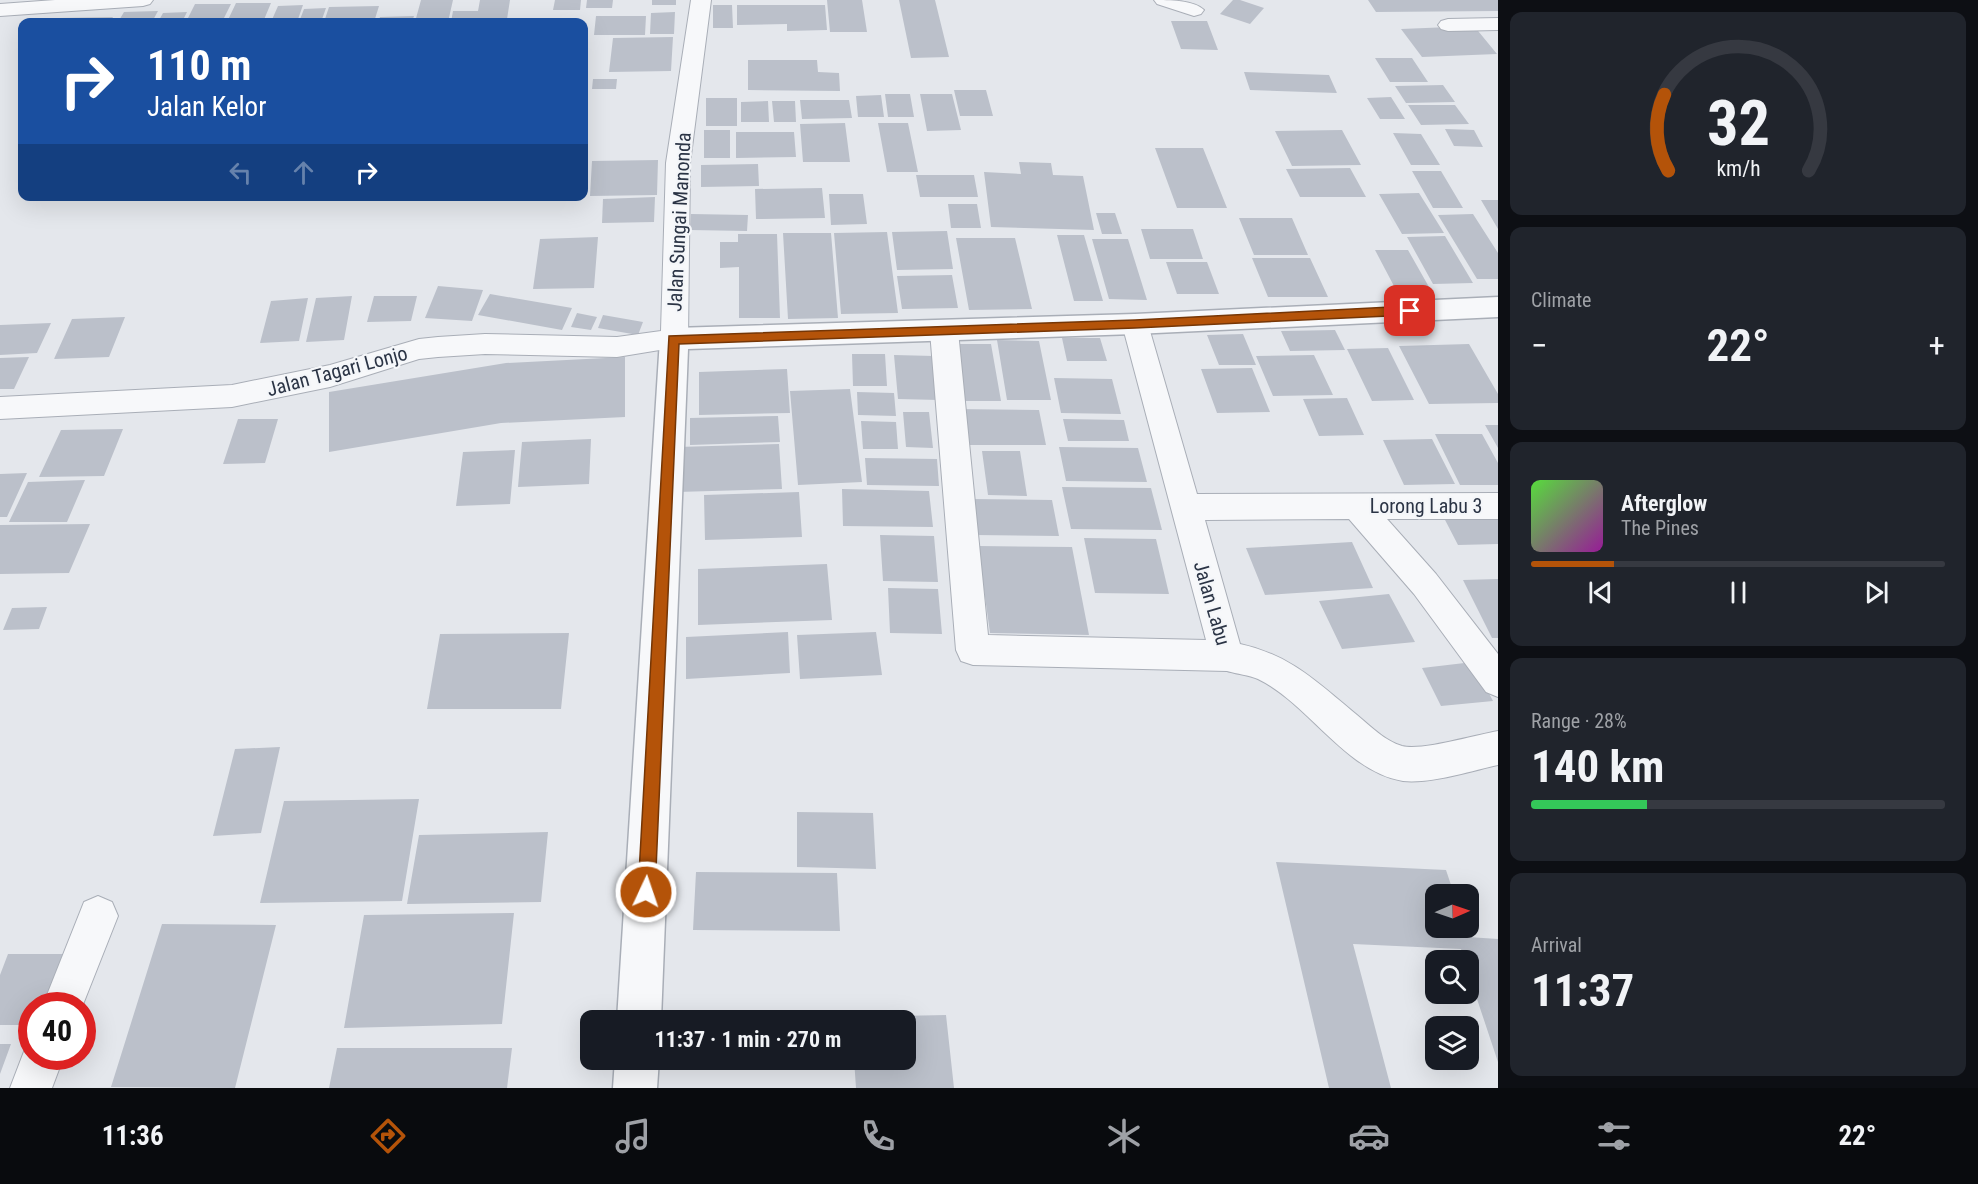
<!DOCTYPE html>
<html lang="en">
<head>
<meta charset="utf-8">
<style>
  :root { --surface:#171b24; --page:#20242c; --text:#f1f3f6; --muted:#9ea1a6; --line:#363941; --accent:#b45309 }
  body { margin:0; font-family:"Roboto Condensed",sans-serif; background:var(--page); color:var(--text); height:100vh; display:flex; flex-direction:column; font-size:22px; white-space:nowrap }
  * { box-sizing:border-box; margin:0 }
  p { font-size:20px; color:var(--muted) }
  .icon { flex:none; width:33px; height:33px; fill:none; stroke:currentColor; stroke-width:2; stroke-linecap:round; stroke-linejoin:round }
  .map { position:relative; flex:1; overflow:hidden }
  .panel { display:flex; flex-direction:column; gap:12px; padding:12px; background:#0d0f14; width:480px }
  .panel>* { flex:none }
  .top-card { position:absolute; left:18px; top:18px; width:570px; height:183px; border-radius:12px; box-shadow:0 6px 24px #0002; background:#1a4fa0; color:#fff; overflow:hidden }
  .needle { width:39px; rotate:88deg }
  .buttons { position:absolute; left:1425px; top:884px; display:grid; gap:12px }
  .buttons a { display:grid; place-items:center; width:54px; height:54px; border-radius:12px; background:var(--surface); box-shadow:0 6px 24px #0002; font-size:30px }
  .speed { position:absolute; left:18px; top:992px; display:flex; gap:12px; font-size:30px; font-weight:700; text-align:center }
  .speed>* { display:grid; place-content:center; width:78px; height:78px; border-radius:50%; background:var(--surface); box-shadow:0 6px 24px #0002; line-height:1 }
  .speed .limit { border:9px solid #d22; background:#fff; color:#111 }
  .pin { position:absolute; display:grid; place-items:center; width:51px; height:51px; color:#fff; margin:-26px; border-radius:12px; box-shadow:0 3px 9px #0006 }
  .me { position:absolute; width:66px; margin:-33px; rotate:3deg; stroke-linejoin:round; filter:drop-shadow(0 0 4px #0008) }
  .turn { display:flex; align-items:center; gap:21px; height:126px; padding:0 30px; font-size:27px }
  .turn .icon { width:78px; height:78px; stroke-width:2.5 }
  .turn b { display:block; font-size:42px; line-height:51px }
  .lanes { display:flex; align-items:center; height:57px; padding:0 30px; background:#0003; justify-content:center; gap:30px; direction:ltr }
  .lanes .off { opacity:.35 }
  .big { font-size:45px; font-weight:700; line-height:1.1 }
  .panel .widget { flex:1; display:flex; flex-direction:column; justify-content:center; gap:9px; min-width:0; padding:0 21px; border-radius:12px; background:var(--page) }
  .panel .dial { align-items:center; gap:0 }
  .dial svg { height:156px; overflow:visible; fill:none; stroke:var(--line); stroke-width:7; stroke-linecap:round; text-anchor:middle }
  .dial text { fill:var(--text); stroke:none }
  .song { display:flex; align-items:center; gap:18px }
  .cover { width:72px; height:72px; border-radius:9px; background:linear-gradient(135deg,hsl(110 70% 55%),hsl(300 70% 35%)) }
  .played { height:6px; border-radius:3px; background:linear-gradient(90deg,var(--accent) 20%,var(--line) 20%) }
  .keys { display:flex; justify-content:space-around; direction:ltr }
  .heat { display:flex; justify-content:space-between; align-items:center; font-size:33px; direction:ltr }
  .charge { height:9px; border-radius:4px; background:linear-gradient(90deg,#34c759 28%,var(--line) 0) }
  .trip { position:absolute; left:580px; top:1010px; width:336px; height:60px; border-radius:12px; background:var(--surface); box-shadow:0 6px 24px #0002; font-weight:700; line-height:60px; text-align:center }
  .tab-bar { display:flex; height:96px; justify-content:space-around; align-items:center; background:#090b0e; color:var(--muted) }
  .tab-bar .icon { width:42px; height:42px }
  .tab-bar .active { color:var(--accent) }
  .tab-bar b { font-size:27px; color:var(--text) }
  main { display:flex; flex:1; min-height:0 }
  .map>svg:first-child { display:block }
  .building { fill:#bbc0ca }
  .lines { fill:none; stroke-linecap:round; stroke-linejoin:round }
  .minor-casing { stroke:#a9aeb7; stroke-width:2 }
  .tertiary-casing { stroke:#a9aeb7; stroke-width:3 }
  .minor { fill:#f7f8fa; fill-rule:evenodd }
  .tertiary { fill:#f7f8fa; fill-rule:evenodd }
  .route { fill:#b45309; stroke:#753606; stroke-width:1.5 }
  .labels { text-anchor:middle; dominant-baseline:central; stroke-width:4.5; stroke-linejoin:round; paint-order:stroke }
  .street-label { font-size:20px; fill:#2b3445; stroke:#f4f6f9 }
</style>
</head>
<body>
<main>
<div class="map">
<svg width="1498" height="1088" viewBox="0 0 1498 1088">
  <rect width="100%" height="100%" fill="#e4e7ec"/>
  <path class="building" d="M 421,0 L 453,0 L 448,22 L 415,22 Z
    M 480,0 L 510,0 L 507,19 L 451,22 L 453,11 L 478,11 Z
    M 555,0 L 581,0 L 580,10 L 553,10 Z
    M 587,0 L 613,0 L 612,8 L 586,8 Z
    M 652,0 L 676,0 L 676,5 L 652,5 Z
    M 827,0 L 862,0 L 867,32 L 830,32 Z
    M 899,0 L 935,0 L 949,57 L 911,58 Z
    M 1233,0 L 1240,0 L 1264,8 L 1250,24 L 1220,14 Z
    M 1368,0 L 1498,0 L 1498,11 L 1376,12 Z
    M 236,3 L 271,3 L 263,22 L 227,22 Z
    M 195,4 L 231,4 L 222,22 L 186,22 Z
    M 303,5 L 297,22 L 271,22 L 278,6 Z
    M 713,5 L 732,5 L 733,28 L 713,28 Z
    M 737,5 L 825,5 L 827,30 L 787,31 L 787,24 L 737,25 Z
    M 379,6 L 374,22 L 324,22 L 329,7 Z
    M 326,8 L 321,22 L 299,22 L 304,9 Z
    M 158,11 L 152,22 L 118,22 L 124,12 Z
    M 187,12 L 182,22 L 158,22 L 163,13 Z
    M 675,12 L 674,34 L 650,34 L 651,13 Z
    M 414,16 L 412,22 L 378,22 L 380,17 Z
    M 596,16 L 646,16 L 645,35 L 594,35 Z
    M 113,17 L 110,22 L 55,22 L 58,18 Z
    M 1171,21 L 1207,21 L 1218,50 L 1181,49 Z
    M 1474,26 L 1497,54 L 1422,57 L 1401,29 Z
    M 673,37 L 671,71 L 609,72 L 613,38 Z
    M 1375,58 L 1412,58 L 1428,82 L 1390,82 Z
    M 748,60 L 817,60 L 818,72 L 839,73 L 840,91 L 748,90 Z
    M 1244,72 L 1329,75 L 1337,93 L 1250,90 Z
    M 593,79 L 617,79 L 616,89 L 592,89 Z
    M 1443,85 L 1455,102 L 1406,103 L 1395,86 Z
    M 954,90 L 986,90 L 993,116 L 960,116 Z
    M 885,94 L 910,94 L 914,117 L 888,117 Z
    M 920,94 L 952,94 L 961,130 L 927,131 Z
    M 881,95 L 884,117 L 858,117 L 856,96 Z
    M 1391,97 L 1405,119 L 1380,119 L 1367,98 Z
    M 706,98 L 737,98 L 737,126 L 706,126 Z
    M 800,100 L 849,100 L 852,118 L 802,119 Z
    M 768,101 L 769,122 L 741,122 L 741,102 Z
    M 772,101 L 795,101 L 796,122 L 774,122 Z
    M 1408,105 L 1455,105 L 1469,124 L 1421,125 Z
    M 845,123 L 850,162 L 803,162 L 800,124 Z
    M 878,123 L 908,123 L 918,172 L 887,172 Z
    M 1445,129 L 1474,130 L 1483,147 L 1454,146 Z
    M 704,130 L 730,130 L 730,158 L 704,158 Z
    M 1342,130 L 1361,165 L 1292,166 L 1275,131 Z
    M 736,132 L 794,132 L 796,157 L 736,158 Z
    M 1393,133 L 1421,134 L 1440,165 L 1411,165 Z
    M 1155,148 L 1203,148 L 1227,208 L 1177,208 Z
    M 658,160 L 657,195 L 590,196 L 592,161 Z
    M 1019,162 L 1051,163 L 1053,175 L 1083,176 L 1094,230 L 991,227 L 984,172 L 1021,174 Z
    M 758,164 L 759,186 L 701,187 L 701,165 Z
    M 1350,168 L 1366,197 L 1300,197 L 1286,169 Z
    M 1412,171 L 1441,171 L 1463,208 L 1433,208 Z
    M 916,175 L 974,175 L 978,197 L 920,197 Z
    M 822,188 L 825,218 L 756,219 L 755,189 Z
    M 1419,193 L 1444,233 L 1402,234 L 1379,194 Z
    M 829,194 L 863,194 L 867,224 L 831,225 Z
    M 655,197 L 654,222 L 602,223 L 603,199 Z
    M 1481,200 L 1498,200 L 1498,229 Z
    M 948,204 L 977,204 L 981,228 L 951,228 Z
    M 1096,213 L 1115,213 L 1122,234 L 1102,234 Z
    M 691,214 L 748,215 L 747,231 L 690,230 Z
    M 1473,214 L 1498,253 L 1498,279 L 1477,279 L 1438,215 Z
    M 1239,218 L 1292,218 L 1308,255 L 1254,255 Z
    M 1141,229 L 1193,229 L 1203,259 L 1150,259 Z
    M 947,231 L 953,269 L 897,270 L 892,232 Z
    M 887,232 L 898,313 L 841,314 L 834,233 Z
    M 783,233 L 831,233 L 838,318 L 788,319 Z
    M 738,234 L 777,234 L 780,318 L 739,318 L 739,267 L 720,268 L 720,242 L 738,242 Z
    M 1057,235 L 1084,235 L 1103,301 L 1074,301 Z
    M 1445,236 L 1473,283 L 1433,284 L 1407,237 Z
    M 598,237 L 594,288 L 533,289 L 540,239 Z
    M 956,238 L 1015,238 L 1032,309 L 969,310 Z
    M 1092,239 L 1128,239 L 1147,300 L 1109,299 Z
    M 1375,250 L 1408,250 L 1429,287 L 1395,288 Z
    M 1252,258 L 1310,258 L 1328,297 L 1268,297 Z
    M 1166,262 L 1207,262 L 1219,294 L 1177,294 Z
    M 952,275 L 958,308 L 902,309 L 897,276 Z
    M 438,286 L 483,290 L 472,321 L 425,318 Z
    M 490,294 L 572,308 L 562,330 L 478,315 Z
    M 352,296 L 344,340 L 306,342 L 316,298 Z
    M 374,296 L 417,296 L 411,321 L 367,322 Z
    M 308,298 L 299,341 L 260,343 L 271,301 Z
    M 577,313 L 597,317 L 591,330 L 571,327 Z
    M 603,315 L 643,322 L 638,335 L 598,328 Z
    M 125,317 L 109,357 L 54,359 L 72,319 Z
    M 51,323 L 37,353 L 0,355 L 0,325 Z
    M 1335,330 L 1345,350 L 1290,351 L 1281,331 Z
    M 1243,334 L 1256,365 L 1219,365 L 1207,335 Z
    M 1062,338 L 1100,338 L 1107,361 L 1067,361 Z
    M 997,340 L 1039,341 L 1051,400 L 1007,400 Z
    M 946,344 L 991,344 L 1001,401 L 953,401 Z
    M 1469,344 L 1498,394 L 1498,403 L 1429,404 L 1399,346 Z
    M 1388,348 L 1414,400 L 1372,401 L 1347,349 Z
    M 852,354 L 885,354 L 887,386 L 853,386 Z
    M 894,355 L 934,356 L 939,400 L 898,399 Z
    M 1314,355 L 1333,395 L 1273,396 L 1256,356 Z
    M 29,357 L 14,389 L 0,389 L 0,358 Z
    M 625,357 L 625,417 L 501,423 L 329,452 L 329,392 L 506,363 Z
    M 1252,368 L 1270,412 L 1217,413 L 1201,369 Z
    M 787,369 L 790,413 L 699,415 L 699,372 Z
    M 1054,378 L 1112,379 L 1121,414 L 1061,413 Z
    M 850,389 L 862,482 L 798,485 L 790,391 Z
    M 857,392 L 894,393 L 896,416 L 858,415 Z
    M 1347,398 L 1364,435 L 1319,436 L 1303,399 Z
    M 953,409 L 1039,410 L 1046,445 L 958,445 Z
    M 903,412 L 929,412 L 933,448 L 906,447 Z
    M 778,416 L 780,442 L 690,445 L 690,418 Z
    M 238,419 L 278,419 L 265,463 L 223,464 Z
    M 1063,419 L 1124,420 L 1129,441 L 1068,441 Z
    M 861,421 L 896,422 L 898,449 L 863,449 Z
    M 1485,425 L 1498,425 L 1498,448 Z
    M 123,429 L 104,476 L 39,477 L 61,430 Z
    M 1435,434 L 1482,434 L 1498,463 L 1498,485 L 1460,485 Z
    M 591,439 L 589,484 L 518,487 L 522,442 Z
    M 1432,439 L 1455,484 L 1404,485 L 1383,440 Z
    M 779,444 L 782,489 L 677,492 L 677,447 Z
    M 1059,447 L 1138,448 L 1147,482 L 1066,481 Z
    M 515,450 L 510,504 L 456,506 L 463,452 Z
    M 982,451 L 1020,451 L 1027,496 L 988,495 Z
    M 865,458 L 937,459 L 939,486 L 867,485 Z
    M 27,473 L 7,517 L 0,517 L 0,474 Z
    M 85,480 L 67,522 L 9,522 L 28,482 Z
    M 1062,487 L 1151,488 L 1162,530 L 1071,529 Z
    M 842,489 L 929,491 L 933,527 L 843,526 Z
    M 799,492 L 802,537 L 705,540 L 704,495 Z
    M 970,499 L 1052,500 L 1059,536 L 975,535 Z
    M 1498,514 L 1498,544 L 1458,545 L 1443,516 Z
    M 90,524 L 69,573 L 0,574 L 0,525 Z
    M 880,535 L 934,536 L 938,582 L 883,581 Z
    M 1084,538 L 1156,539 L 1169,594 L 1095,593 Z
    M 1352,542 L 1373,588 L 1265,595 L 1246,548 Z
    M 978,546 L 1072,547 L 1089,635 L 990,633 Z
    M 827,564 L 832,620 L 698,625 L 698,569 Z
    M 1498,579 L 1498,638 L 1492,638 L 1463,580 Z
    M 888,588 L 938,589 L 942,634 L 890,633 Z
    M 1389,594 L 1415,642 L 1342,649 L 1319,601 Z
    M 47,607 L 39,629 L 3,630 L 12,608 Z
    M 788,632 L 790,673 L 686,679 L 686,637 Z
    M 876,632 L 882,675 L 800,679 L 797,635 Z
    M 569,633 L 561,709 L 427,709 L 440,634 Z
    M 1473,662 L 1493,701 L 1441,706 L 1422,668 Z
    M 280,747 L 261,833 L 213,836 L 235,749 Z
    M 419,799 L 402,901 L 260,903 L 284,801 Z
    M 797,812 L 873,813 L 876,869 L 797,867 Z
    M 548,832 L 541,902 L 407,904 L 419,835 Z
    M 1276,862 L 1446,870 L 1454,894 L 1436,894 L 1436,927 L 1464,927 L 1468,937 L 1498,939 L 1498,1062 L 1468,972 L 1468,960 L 1465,960 L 1461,949 L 1353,944 L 1391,1088 L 1329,1088 Z
    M 696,872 L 837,873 L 840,931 L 693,930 Z
    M 514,913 L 502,1024 L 344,1028 L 364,915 Z
    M 162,924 L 276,925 L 235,1088 L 111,1087 Z
    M 8,954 L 71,954 L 53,1005 L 32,1005 L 32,1025 L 0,1025 L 0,975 Z
    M 946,1015 L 954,1088 L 856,1088 L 854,1059 L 906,1059 L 906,1020 L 851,1020 L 851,1017 Z
    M 0,1044 L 11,1044 L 0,1074 Z
    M 337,1048 L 512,1048 L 507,1088 L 329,1088 Z"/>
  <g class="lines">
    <g class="minor-casing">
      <path id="minor" d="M 55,0 L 153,0 L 150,4 L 143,6 L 0,16 L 0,4 Z
        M 691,0 L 711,0 L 690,163 L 688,339 L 684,346 L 617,357 L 485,354 L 438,357 L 419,359 L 330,387 L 232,407 L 0,419 L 0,397 L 232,385 L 330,365 L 419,339 L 438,337 L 485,334 L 617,337 L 661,331 L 666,163 Z
        M 1154,0 C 1169,0 1194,0 1204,10 L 1201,14 L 1194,16 L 1157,4 Z
        M 1498,18 L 1498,30 L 1448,31 L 1441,29 L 1438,25 L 1441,21 L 1448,19 Z
        M 1135,314 L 1145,317 L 1148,324 L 1197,494 L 1498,493 L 1498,519 L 1387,519 L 1436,574 L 1498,654 L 1498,697 L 1486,692 L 1414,594 L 1349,519 L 1205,520 L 1240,644 C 1291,655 1318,683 1357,715 C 1370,726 1385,741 1402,746 C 1423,751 1475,735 1498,731 L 1498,765 C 1471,771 1430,784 1403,781 C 1346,772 1308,703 1258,679 C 1249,675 1237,674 1227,671 L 973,665 L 961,661 L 956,650 L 930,331 L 934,324 L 944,321 L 954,324 L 958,331 L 988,635 L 1206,640 L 1122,324 L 1125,317 Z
        M 98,896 L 112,902 L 118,916 L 82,1007 L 82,1005 L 43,1005 L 84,902 Z
        M 32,1040 L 32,1056 L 64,1056 L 52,1088 L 10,1088 L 28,1041 Z"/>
    </g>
    <g class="tertiary-casing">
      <path id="tertiary" d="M 1498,297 L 1498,317 L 1135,334 L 688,349 L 661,1020 L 617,1020 L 660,339 L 664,332 L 674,328 L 1135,314 Z
        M 615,1059 L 659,1059 L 657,1088 L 613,1088 Z"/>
    </g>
    <use href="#minor" class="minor"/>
    <use href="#tertiary" class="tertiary"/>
  </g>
  <path class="route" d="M 1410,306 L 1415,311 L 1410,315 L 1135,328 L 679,344 L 655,892 L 652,898 L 646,900 L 640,898 L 638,892 L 669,336 L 1135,320 Z"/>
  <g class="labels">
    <g class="street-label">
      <text transform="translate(679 222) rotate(-87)">Jalan Sungai Manonda</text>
      <text transform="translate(337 371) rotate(-15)">Jalan Tagari Lonjo</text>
      <text x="1426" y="506">Lorong Labu 3</text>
      <text transform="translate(1212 603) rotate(74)">Jalan Labu</text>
    </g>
  </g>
</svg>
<div class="buttons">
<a><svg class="needle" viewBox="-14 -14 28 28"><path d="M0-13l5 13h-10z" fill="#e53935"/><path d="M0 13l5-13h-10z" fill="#9ea1a6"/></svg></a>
<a><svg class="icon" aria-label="search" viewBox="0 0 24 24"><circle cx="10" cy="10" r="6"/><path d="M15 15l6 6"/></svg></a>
<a><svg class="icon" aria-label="layers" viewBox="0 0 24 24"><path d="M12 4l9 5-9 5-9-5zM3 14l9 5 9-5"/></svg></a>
</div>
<div class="speed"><div class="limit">40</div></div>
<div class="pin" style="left:1410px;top:311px;background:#d93025"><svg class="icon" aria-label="arrive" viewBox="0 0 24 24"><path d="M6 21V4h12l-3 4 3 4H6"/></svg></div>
<svg class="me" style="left:646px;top:892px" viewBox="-20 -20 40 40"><circle r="17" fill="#b45309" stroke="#fff" stroke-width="3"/><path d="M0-11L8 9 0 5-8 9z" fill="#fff"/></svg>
<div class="trip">11:37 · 1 min · 270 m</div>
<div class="top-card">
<div class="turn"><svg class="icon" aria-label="right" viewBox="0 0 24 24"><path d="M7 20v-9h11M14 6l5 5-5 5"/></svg><div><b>110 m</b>Jalan Kelor</div></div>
<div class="lanes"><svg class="icon off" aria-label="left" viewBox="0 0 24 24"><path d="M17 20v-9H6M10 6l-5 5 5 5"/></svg><svg class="icon off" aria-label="ahead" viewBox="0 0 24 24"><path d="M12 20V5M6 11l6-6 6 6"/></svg><svg class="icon" aria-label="right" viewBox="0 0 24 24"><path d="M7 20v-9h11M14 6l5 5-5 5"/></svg></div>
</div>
</div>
<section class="panel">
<div class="widget dial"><svg viewBox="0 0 100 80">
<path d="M14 69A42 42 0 1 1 86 69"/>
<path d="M14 69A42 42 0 0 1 12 30" stroke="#b45309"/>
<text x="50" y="56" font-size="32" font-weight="700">32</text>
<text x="50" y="72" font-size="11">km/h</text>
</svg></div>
<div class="widget"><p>Climate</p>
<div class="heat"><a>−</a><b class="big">22°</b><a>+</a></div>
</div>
<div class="widget">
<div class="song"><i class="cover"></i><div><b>Afterglow</b><p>The Pines</p></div></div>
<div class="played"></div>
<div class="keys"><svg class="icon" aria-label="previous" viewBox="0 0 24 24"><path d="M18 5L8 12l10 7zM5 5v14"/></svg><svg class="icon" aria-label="pause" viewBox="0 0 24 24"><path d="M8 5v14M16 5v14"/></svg><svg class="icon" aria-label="next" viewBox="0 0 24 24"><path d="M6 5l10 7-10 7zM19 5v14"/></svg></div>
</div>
<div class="widget"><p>Range · 28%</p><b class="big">140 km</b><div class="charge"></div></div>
<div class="widget"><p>Arrival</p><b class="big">11:37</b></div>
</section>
</main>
<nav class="tab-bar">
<b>11:36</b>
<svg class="icon active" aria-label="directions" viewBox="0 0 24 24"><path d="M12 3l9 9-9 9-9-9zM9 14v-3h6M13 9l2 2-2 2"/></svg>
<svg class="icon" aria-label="music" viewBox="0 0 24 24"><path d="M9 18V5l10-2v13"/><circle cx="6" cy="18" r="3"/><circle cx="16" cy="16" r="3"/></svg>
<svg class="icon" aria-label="phone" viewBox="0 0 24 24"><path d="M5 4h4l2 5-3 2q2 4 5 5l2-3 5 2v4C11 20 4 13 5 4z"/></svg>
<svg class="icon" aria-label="climate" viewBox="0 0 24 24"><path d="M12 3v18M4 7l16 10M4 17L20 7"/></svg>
<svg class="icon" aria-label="car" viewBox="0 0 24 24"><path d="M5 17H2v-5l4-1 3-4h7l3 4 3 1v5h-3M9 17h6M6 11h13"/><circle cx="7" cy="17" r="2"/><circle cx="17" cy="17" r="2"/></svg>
<svg class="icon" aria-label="filters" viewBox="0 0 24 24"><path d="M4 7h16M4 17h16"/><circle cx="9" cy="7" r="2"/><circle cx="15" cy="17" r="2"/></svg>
<b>22°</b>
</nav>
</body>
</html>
